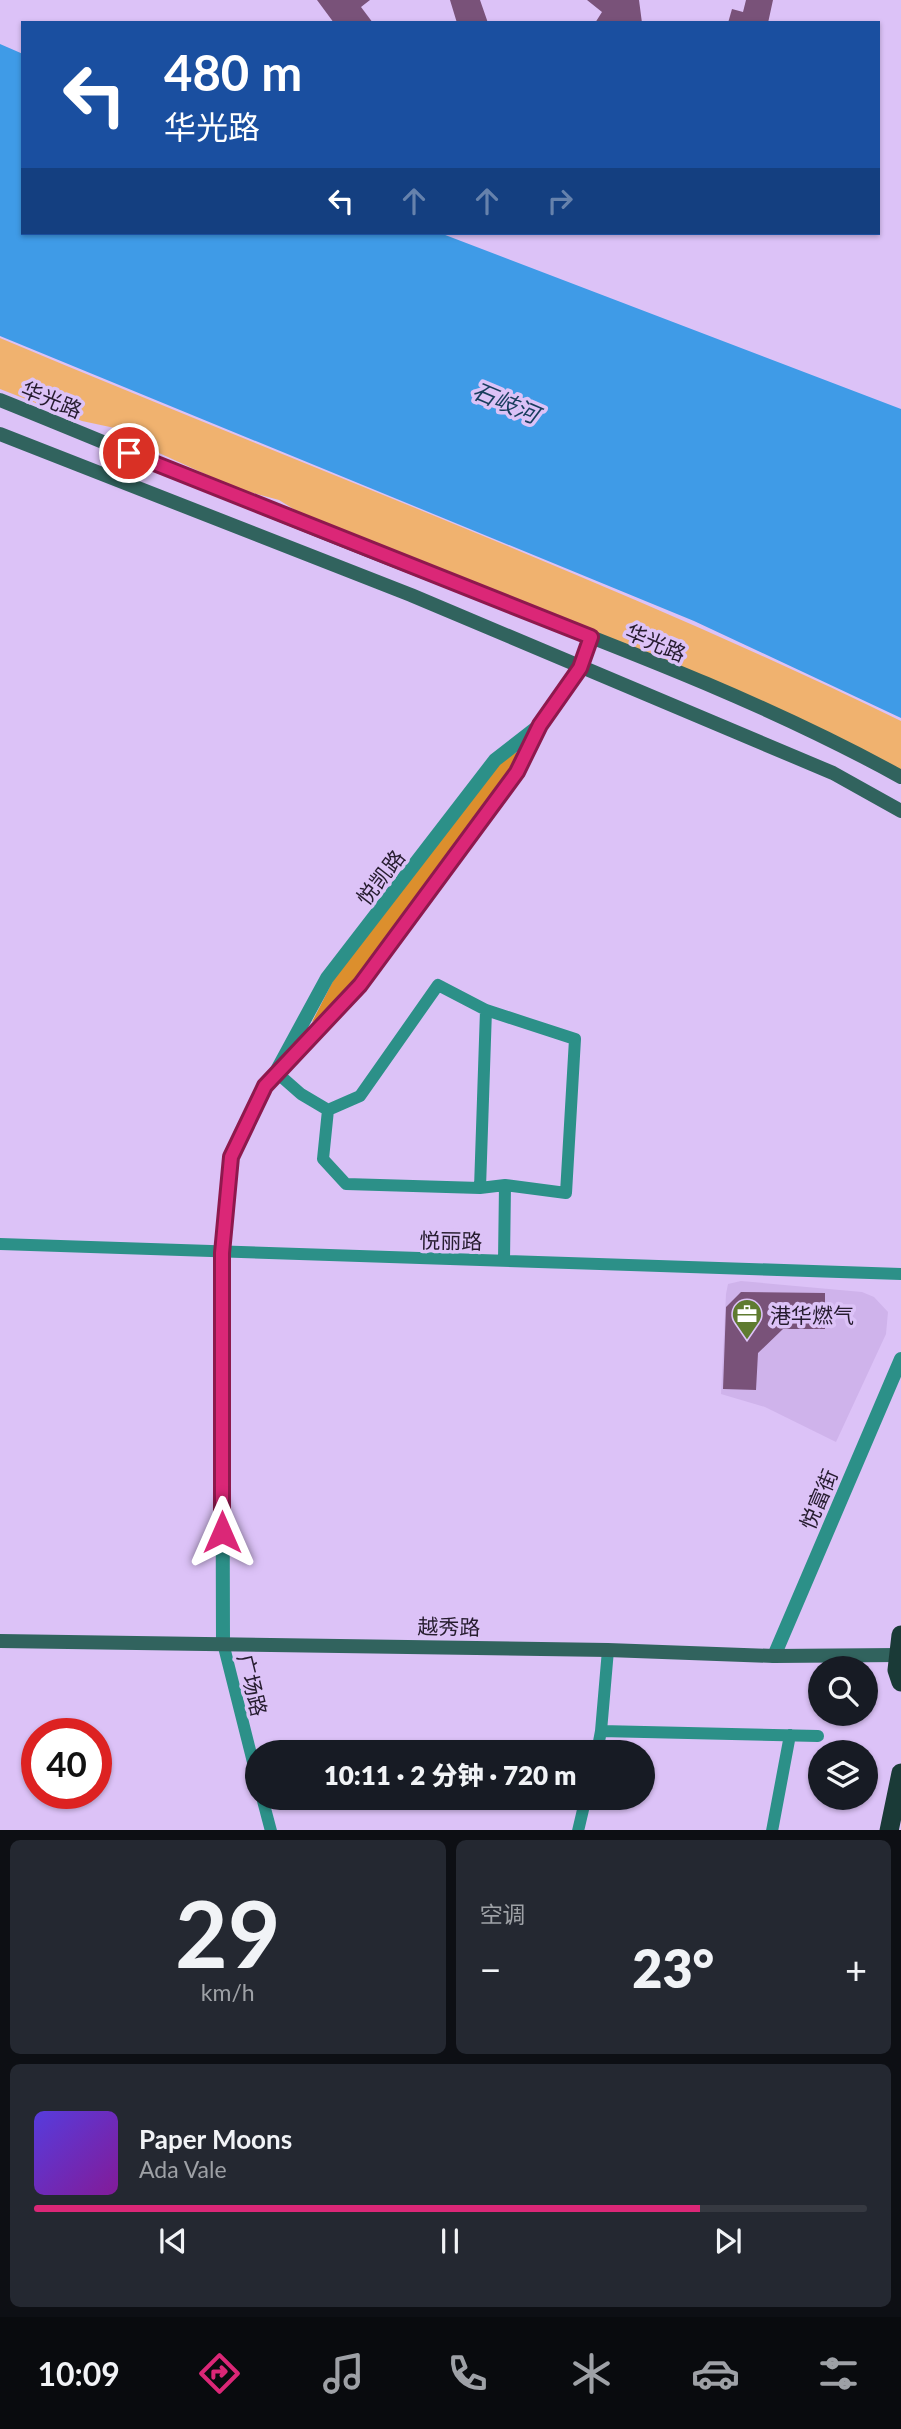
<!DOCTYPE html>
<html lang="zh">
<head>
<meta charset="utf-8">
<style>
  :root { --surface:#171b24; --page:#242831; --text:#f1f3f6; --muted:#9ea1a6; --line:#363941; --accent:#db2777 }
  body { margin:0; font-family:Lato,"Noto Sans SC",sans-serif; background:var(--page); color:var(--text); height:100vh; display:flex; flex-direction:column; font-size:26px; white-space:nowrap }
  * { box-sizing:border-box; margin:0 }
  p { font-size:23px; color:var(--muted) }
  .icon { flex:none; width:38px; height:38px; fill:none; stroke:currentColor; stroke-width:2; stroke-linecap:round; stroke-linejoin:round }
  .map { position:relative; height:1830px; overflow:hidden }
  .side { display:flex; flex-direction:column; gap:10px; padding:10px; background:#0d0f14; flex:1 }
  .side>* { flex:none }
  .hud { position:absolute; left:21px; top:21px; width:859px; height:214px; border-radius:0px; box-shadow:0 2px 5px #0004; background:#1a4fa0; color:#fff; overflow:hidden }
  .controls { position:absolute; left:808px; top:1656px; display:grid; gap:14px }
  .controls a { display:grid; place-items:center; width:70px; height:70px; border-radius:50%; background:var(--surface); box-shadow:0 2px 5px #0004; font-size:35px }
  .speed { position:absolute; left:21px; top:1718px; display:flex; gap:14px; font-size:35px; font-weight:700; text-align:center }
  .speed>* { display:grid; place-content:center; width:91px; height:91px; border-radius:50%; background:var(--surface); box-shadow:0 2px 5px #0004; line-height:1 }
  .speed .limit { border:10px solid #d22; background:#fff; color:#111 }
  .pin { position:absolute; display:grid; place-items:center; width:60px; height:60px; color:#fff; margin:-30px; border:4px solid #fff; border-radius:50%; box-shadow:0 2px 7px #0007 }
  .me { position:absolute; width:77px; margin:-38px; rotate:0deg; stroke-linejoin:round; filter:drop-shadow(0 0 5px #0008) }
  .turn { display:flex; align-items:center; gap:24px; height:147px; padding:0 28px; font-size:32px }
  .turn .icon { width:91px; height:91px; stroke-width:2.5 }
  .turn b { display:block; font-size:49px; line-height:60px }
  .lanes { display:flex; align-items:center; height:66px; padding:0 28px; background:#0003; justify-content:center; gap:35px; direction:ltr }
  .lanes .off { opacity:.35 }
  .big { font-size:52px; font-weight:800; line-height:1.1 }
  .side .tile { flex:1; display:flex; flex-direction:column; justify-content:center; gap:10px; min-width:0; padding:0 24px; border-radius:10px; background:var(--page) }
  .side .dial { align-items:center; gap:0 }
  .dial b { font-size:91px; line-height:1 }
  .song { display:flex; align-items:center; gap:21px }
  .cover { width:84px; height:84px; border-radius:10px; background:linear-gradient(135deg,hsl(250 70% 55%),hsl(290 70% 35%)) }
  .played { height:7px; border-radius:4px; background:linear-gradient(90deg,var(--accent) 80%,var(--line) 80%) }
  .keys { display:flex; justify-content:space-around; direction:ltr }
  .heat { display:flex; justify-content:space-between; align-items:center; font-size:38px; direction:ltr }
  .side .tiles { flex:1; display:grid; gap:10px; grid-template-columns:1fr 1fr }
  .tile:last-child { grid-column:span 2 }
  .trip { position:absolute; left:245px; top:1740px; width:410px; height:70px; border-radius:35px; background:var(--surface); box-shadow:0 2px 5px #0004; font-weight:800; line-height:70px; text-align:center }
  .menu { display:flex; height:112px; justify-content:space-around; align-items:center; background:#090b0e; color:var(--muted) }
  .menu .icon { width:49px; height:49px }
  .menu .on { color:var(--accent) }
  .menu b { font-size:32px; color:var(--text) }
  .map>svg:first-child { display:block }
  .built { fill:#cfb3eb }
  .green { fill:#f0b26f }
  .forest { fill:#dc8f2d }
  .water { fill:#3f9be7 }
  .building { fill:#795279 }
  .lines { fill:none; stroke-linecap:round; stroke-linejoin:round }
  .minor { stroke:#2c9088; stroke-width:12 }
  .tertiary { stroke:#2c9088; stroke-width:14 }
  .secondary { stroke:#31635e; stroke-width:14 }
  .trunk { stroke:#1a3a37; stroke-width:19 }
  .route-casing { stroke:#8e194d; stroke-width:18 }
  .route { stroke:#db2777; stroke-width:12 }
  .labels { text-anchor:middle; dominant-baseline:central; stroke-width:7; stroke-linejoin:round; paint-order:stroke }
  .street-label { font-size:21px; fill:#261c2f; stroke:#dcc2f7 }
  .poi-label { font-size:21px; fill:#261c2f; stroke:#dcc2f7; text-anchor:start }
  .water-label { font-size:23px; font-style:italic; fill:#183d5c; stroke:#dcc2f7 }
</style>
</head>
<body>
<div class="map">
<svg width="901" height="1831" viewBox="0 0 901 1831">
  <rect width="100%" height="100%" fill="#dcc2f7"/>
  <path class="built" d="M 741,1281 L 862,1292 L 874,1297 L 888,1312 L 886,1334 L 836,1442 L 765,1407 L 721,1394 L 726,1294 L 728,1284 Z"/>
  <path class="green" d="M 0,338 C 301,465 607,578 901,721 L 901,771 L 329,531 L 279,500 L 238,489 L 148,448 L 124,430 L 82,421 L 0,389 Z"/>
  <path class="forest" d="M 525,748 L 515,770 L 350,987 L 328,1012 L 312,1022 L 335,977 L 502,760 Z"/>
  <path class="water" d="M 0,44 L 23,54 L 23,233 L 440,233 L 901,409 L 901,718 L 694,621 L 0,336 Z"/>
  <path class="building" d="M 317,0 L 370,0 L 361,7 L 373,23 L 334,23 Z
    M 450,0 L 480,0 L 488,23 L 457,23 Z
    M 587,0 L 639,0 L 642,23 L 595,23 L 602,12 Z
    M 746,0 L 773,0 L 768,23 L 728,23 L 732,9 L 743,12 Z
    M 741,1292 L 825,1293 L 825,1329 L 783,1329 L 758,1353 L 756,1390 L 723,1389 L 726,1307 Z"/>
  <g class="lines">
    <path class="minor" d="M 438,985 L 486,1010 L 575,1039 L 566,1193 L 505,1185 L 480,1188 L 346,1184 L 323,1159 L 328,1110 L 360,1096 Z
      M 276,1072 L 301,1094 L 328,1110
      M 480,1188 L 486,1010
      M 0,1244 L 901,1274
      M 504,1260 L 505,1185
      M 223,1643 L 257,1778
      M 601,1731 L 818,1736
      M 597,1752 L 601,1731 L 608,1650
      M 262,1797 L 271,1831
      M 578,1831 L 586,1797
      M 772,1831 L 790,1735"/>
    <path class="tertiary" d="M 540,725 L 580,668 L 591,637
      M 223,1643 L 222,1253 L 231,1157 L 265,1086 L 360,985 L 517,772 L 540,725 L 495,760 L 327,978 L 276,1072
      M 774,1656 L 901,1359"/>
    <path class="secondary" d="M 0,400 C 139,456 276,515 416,569 C 579,633 747,692 901,777
      M 0,434 L 411,595 L 833,773 L 901,811
      M 0,1641 L 608,1650 L 774,1656 L 898,1655"/>
    <path class="trunk" d="M 901,1635 L 897,1670 L 901,1682
      M 889,1831 L 901,1773"/>
  </g>
  <g class="lines">
    <g class="route-casing">
      <path id="route" d="M 129,453 L 591,637 L 580,668 L 540,725 L 517,772 L 360,985 L 265,1086 L 231,1157 L 222,1253 L 222,1532"/>
    </g>
    <use href="#route" class="route"/>
  </g>
  <defs>
    <g id="office-pin" transform="scale(1.575)"><path d="M0 17L-7.5 6A9.5 9.5 0 1 1 7.5 6Z" fill="#5f7b30" stroke="#dcc2f7"/><path d="M-6-3h4V-5.5h4V-3h4V5H-6ZM-1-4.5V-3h2v-1.5ZM-6 0V1H6V0Z" fill="#fff"/></g>
  </defs>
  <g fill-rule="evenodd">
    <use href="#office-pin" x="747" y="1314"/>
  </g>
  <g class="labels">
    <g class="street-label">
      <text transform="translate(52 399) rotate(22)">华光路</text>
      <text transform="translate(656 642) rotate(23)">华光路</text>
      <text transform="translate(380 877) rotate(-52)">悦凯路</text>
      <text transform="translate(451 1240) rotate(1)">悦丽路</text>
      <text transform="translate(818 1499) rotate(-67)">悦富街</text>
      <text transform="translate(449 1626) rotate(1)">越秀路</text>
      <text transform="translate(253 1685) rotate(76)">广场路</text>
    </g>
    <g class="poi-label">
      <text x="770" y="1314">港华燃气</text>
    </g>
    <g class="water-label">
      <text transform="translate(506 402) rotate(23)">石岐河</text>
    </g>
  </g>
</svg>
<div class="controls">
<a><svg class="icon" aria-label="search" viewBox="0 0 24 24"><circle cx="10" cy="10" r="6"/><path d="M15 15l6 6"/></svg></a>
<a><svg class="icon" aria-label="layers" viewBox="0 0 24 24"><path d="M12 4l9 5-9 5-9-5zM3 14l9 5 9-5"/></svg></a>
</div>
<div class="speed"><div class="limit">40</div></div>
<div class="pin" style="left:129px;top:453px;background:#d93025"><svg class="icon" aria-label="arrive" viewBox="0 0 24 24"><path d="M6 21V4h12l-3 4 3 4H6"/></svg></div>
<svg class="me" style="left:222px;top:1532px" viewBox="-20 -20 40 40"><path d="M0-17L14 15 0 8-14 15z" fill="#db2777" stroke="#fff" stroke-width="4"/></svg>
<div class="trip">10:11 · 2 分钟 · 720 m</div>
<div class="hud">
<div class="turn"><svg class="icon" aria-label="left" viewBox="0 0 24 24"><path d="M17 20v-9H6M10 6l-5 5 5 5"/></svg><div><b>480 m</b>华光路</div></div>
<div class="lanes"><svg class="icon" aria-label="left" viewBox="0 0 24 24"><path d="M17 20v-9H6M10 6l-5 5 5 5"/></svg><svg class="icon off" aria-label="ahead" viewBox="0 0 24 24"><path d="M12 20V5M6 11l6-6 6 6"/></svg><svg class="icon off" aria-label="ahead" viewBox="0 0 24 24"><path d="M12 20V5M6 11l6-6 6 6"/></svg><svg class="icon off" aria-label="right" viewBox="0 0 24 24"><path d="M7 20v-9h11M14 6l5 5-5 5"/></svg></div>
</div>
</div>
<section class="side">
<div class="tiles">
<div class="tile dial"><b>29</b><p>km/h</p></div>
<div class="tile"><p>空调</p>
<div class="heat"><a>−</a><b class="big">23°</b><a>+</a></div>
</div>
<div class="tile">
<div class="song"><i class="cover"></i><div><b>Paper Moons</b><p>Ada Vale</p></div></div>
<div class="played"></div>
<div class="keys"><svg class="icon" aria-label="previous" viewBox="0 0 24 24"><path d="M18 5L8 12l10 7zM5 5v14"/></svg><svg class="icon" aria-label="pause" viewBox="0 0 24 24"><path d="M8 5v14M16 5v14"/></svg><svg class="icon" aria-label="next" viewBox="0 0 24 24"><path d="M6 5l10 7-10 7zM19 5v14"/></svg></div>
</div>
</div>
</section>
<nav class="menu">
<b>10:09</b>
<svg class="icon on" aria-label="directions" viewBox="0 0 24 24"><path d="M12 3l9 9-9 9-9-9zM9 14v-3h6M13 9l2 2-2 2"/></svg>
<svg class="icon" aria-label="music" viewBox="0 0 24 24"><path d="M9 18V5l10-2v13"/><circle cx="6" cy="18" r="3"/><circle cx="16" cy="16" r="3"/></svg>
<svg class="icon" aria-label="phone" viewBox="0 0 24 24"><path d="M5 4h4l2 5-3 2q2 4 5 5l2-3 5 2v4C11 20 4 13 5 4z"/></svg>
<svg class="icon" aria-label="climate" viewBox="0 0 24 24"><path d="M12 3v18M4 7l16 10M4 17L20 7"/></svg>
<svg class="icon" aria-label="car" viewBox="0 0 24 24"><path d="M5 17H2v-5l4-1 3-4h7l3 4 3 1v5h-3M9 17h6M6 11h13"/><circle cx="7" cy="17" r="2"/><circle cx="17" cy="17" r="2"/></svg>
<svg class="icon" aria-label="filters" viewBox="0 0 24 24"><path d="M4 7h16M4 17h16"/><circle cx="9" cy="7" r="2"/><circle cx="15" cy="17" r="2"/></svg>
</nav>
</body>
</html>
